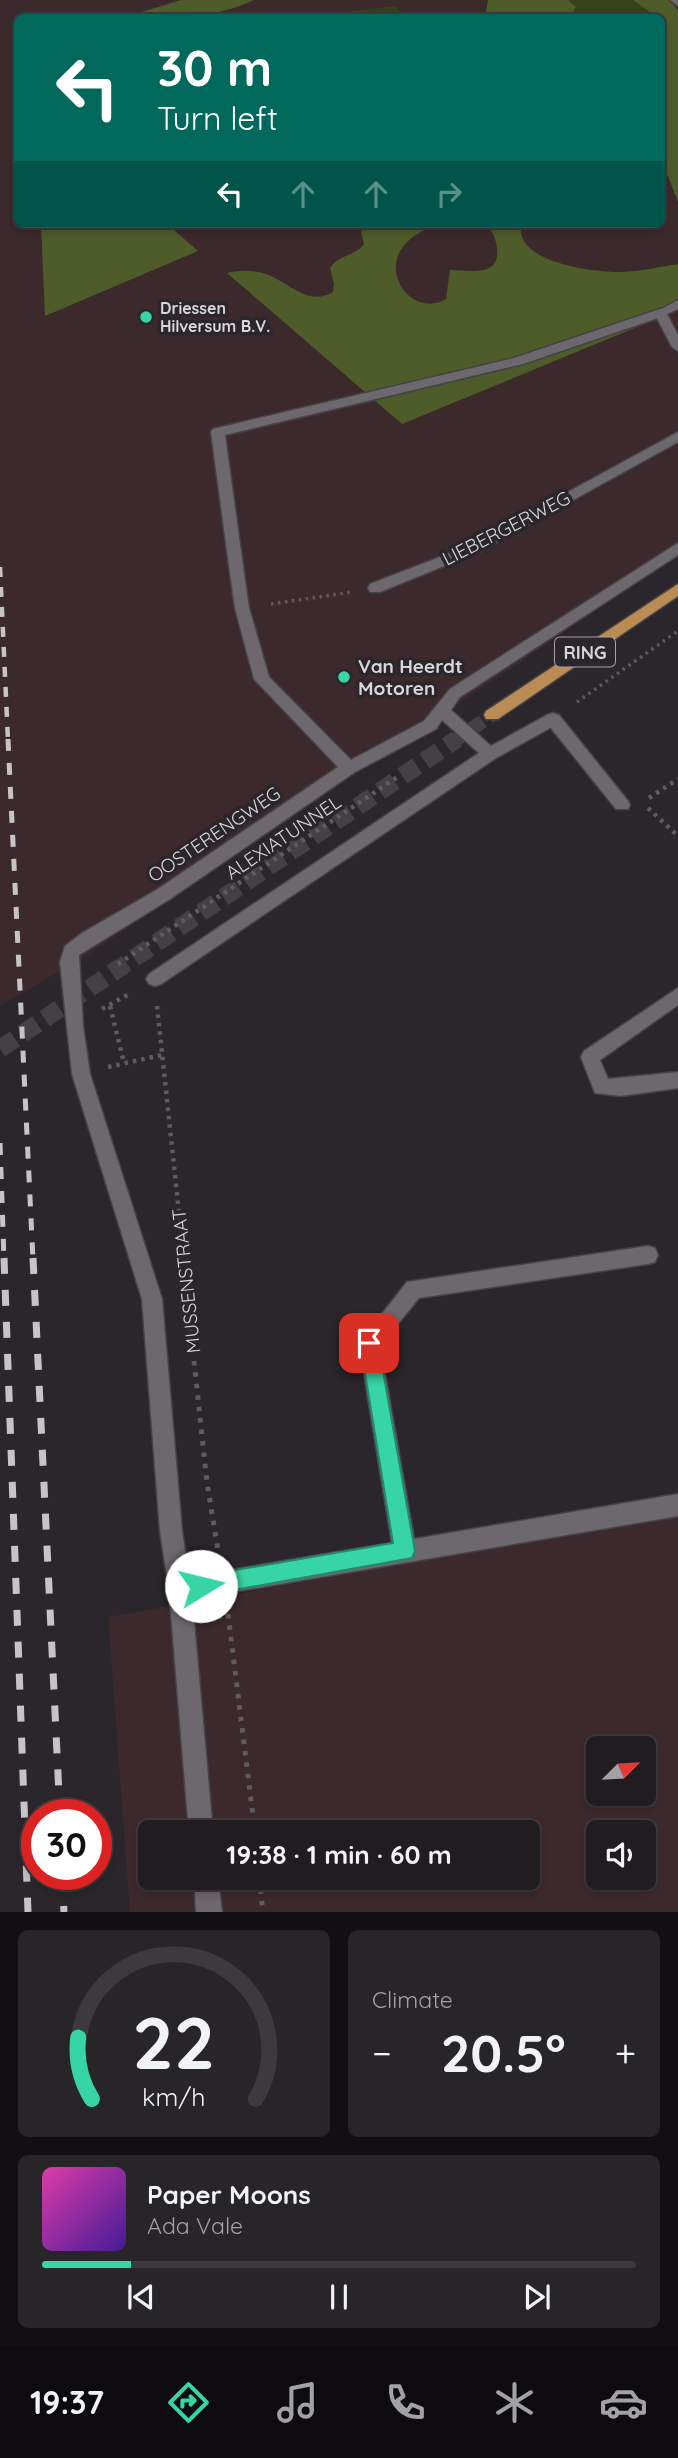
<!DOCTYPE html>
<html lang="en">
<head>
<meta charset="utf-8">
<style>
  :root { --surface:#201c20; --page:#282529; --text:#f1f3f6; --muted:#a2a1a5; --line:#3d3a3e; --accent:#37d4a6 }
  body { margin:0; font-family:Quicksand,sans-serif; background:var(--page); color:var(--text); height:100vh; display:flex; flex-direction:column; font-size:26px; white-space:nowrap }
  * { box-sizing:border-box; margin:0 }
  p { font-size:23px; color:var(--muted) }
  .icon { flex:none; width:38px; height:38px; fill:none; stroke:currentColor; stroke-width:2; stroke-linecap:round; stroke-linejoin:round }
  .map { position:relative; height:1912px; overflow:hidden }
  .sheet { display:flex; flex-direction:column; gap:18px; padding:18px; background:#120f12; flex:1 }
  .sheet>* { flex:none }
  .top-card { position:absolute; left:14px; top:14px; width:651px; height:214px; border-radius:10px; box-shadow:0 4px 10px #0003,0 0 0 2px var(--line); background:#00695c; color:#fff; overflow:hidden }
  .needle { width:46px; rotate:66deg }
  .tools { position:absolute; left:586px; top:1736px; display:grid; gap:14px }
  .tools a { display:grid; place-items:center; width:70px; height:70px; border-radius:10px; background:var(--surface); box-shadow:0 4px 10px #0003,0 0 0 2px var(--line); font-size:35px }
  .speed { position:absolute; left:21px; top:1799px; display:flex; gap:14px; font-size:35px; font-weight:700; text-align:center }
  .speed>* { display:grid; place-content:center; width:91px; height:91px; border-radius:50%; background:var(--surface); box-shadow:0 4px 10px #0003,0 0 0 2px var(--line); line-height:1 }
  .speed .limit { border:10px solid #d22; background:#fff; color:#111 }
  .pin { position:absolute; display:grid; place-items:center; width:60px; height:60px; color:#fff; margin:-30px; border-radius:14px; box-shadow:0 4px 10px #0006 }
  .me { position:absolute; width:77px; margin:-38px; rotate:81deg; stroke-linejoin:round; filter:drop-shadow(0 0 5px #0008) }
  .turn { display:flex; align-items:center; gap:24px; height:147px; padding:0 28px; font-size:32px }
  .turn .icon { width:91px; height:91px; stroke-width:2.5 }
  .turn b { display:block; font-size:49px; line-height:60px }
  .lanes { display:flex; align-items:center; height:66px; padding:0 28px; background:#0003; justify-content:center; gap:35px; direction:ltr }
  .lanes .off { opacity:.35 }
  .big { font-size:52px; font-weight:800; line-height:1.1 }
  .sheet .tile { flex:1; display:flex; flex-direction:column; justify-content:center; gap:10px; min-width:0; padding:0 24px; border-radius:10px; background:var(--page) }
  .sheet .dial { align-items:center; gap:0 }
  .dial svg { height:182px; overflow:visible; fill:none; stroke:var(--line); stroke-width:7; stroke-linecap:round; text-anchor:middle }
  .dial text { fill:var(--text); stroke:none }
  .song { display:flex; align-items:center; gap:21px }
  .cover { width:84px; height:84px; border-radius:10px; background:linear-gradient(135deg,hsl(320 70% 55%),hsl(260 70% 35%)) }
  .played { height:7px; border-radius:4px; background:linear-gradient(90deg,var(--accent) 15%,var(--line) 15%) }
  .keys { display:flex; justify-content:space-around; direction:ltr }
  .heat { display:flex; justify-content:space-between; align-items:center; font-size:38px; direction:ltr }
  .sheet .tiles { flex:1; display:grid; gap:18px; grid-template-columns:1fr 1fr }
  .tile:last-child { grid-column:span 2 }
  .trip { position:absolute; left:138px; top:1820px; width:402px; height:70px; border-radius:10px; background:var(--surface); box-shadow:0 4px 10px #0003,0 0 0 2px var(--line); font-weight:800; line-height:70px; text-align:center }
  .tabs { display:flex; height:112px; justify-content:space-around; align-items:center; background:#0d0b0d; color:var(--muted) }
  .tabs .icon { width:49px; height:49px }
  .tabs .current { color:var(--accent) }
  .tabs b { font-size:32px; color:var(--text) }
  .map>svg:first-child { display:block }
  .industrial { fill:#3c292c; fill-rule:evenodd }
  .green { fill:#364119 }
  .forest { fill:#4e5c2a }
  .lines { fill:none; stroke-linecap:round; stroke-linejoin:round }
  .primary-tunnel-far1 { stroke:#444045; stroke-width:14; stroke-dasharray:14 7; stroke-linecap:butt }
  .primary-tunnel { stroke:#444045; stroke-width:18; stroke-dasharray:18 9; stroke-linecap:butt }
  .service-casing { stroke:#464347; stroke-width:3 }
  .minor-casing { stroke:#464347; stroke-width:3 }
  .primary-casing { stroke:#464347; stroke-width:3 }
  .path-far2 { stroke:#5f5b60; stroke-width:3.5; stroke-dasharray:2.5 4.5; stroke-linecap:butt }
  .path-far1 { stroke:#5f5b60; stroke-width:4.5; stroke-dasharray:3.5 5; stroke-linecap:butt }
  .path { stroke:#5f5b60; stroke-width:5; stroke-dasharray:4.5 7; stroke-linecap:butt }
  .service { fill:#6d676e; fill-rule:evenodd }
  .minor { fill:#6d676e; fill-rule:evenodd }
  .primary { fill:#ba8b53; fill-rule:evenodd }
  .rail-far2 { stroke:#c7c4c7; stroke-width:4.5; stroke-dasharray:10 10; stroke-linecap:butt }
  .rail-far1 { stroke:#c7c4c7; stroke-width:5; stroke-dasharray:12 12; stroke-linecap:butt }
  .rail { stroke:#c7c4c7; stroke-width:7; stroke-dasharray:16 16; stroke-linecap:butt }
  .route { fill:#37d4a6; stroke:#248a6c; stroke-width:2 }
  .poi-dot { fill:#37d4a6; stroke:#2a262b; stroke-width:2.5 }
  .labels { text-anchor:middle; dominant-baseline:central; stroke-width:7; stroke-linejoin:round; paint-order:stroke }
  .far-poi-label { font-size:16px; font-weight:bold; fill:#d9d6d9; stroke:#2a262b; text-anchor:start }
  .shield { fill:#2a262b; stroke:#a4a1a5; stroke-width:2 }
  .shield-label { font-size:18px; font-weight:bold; fill:#d9d6d9 }
  .street-label { font-size:19px; fill:#d9d6d9; stroke:#2a262b }
  .poi-label { font-size:19px; font-weight:bold; fill:#d9d6d9; stroke:#2a262b; text-anchor:start }
</style>
</head>
<body>
<div class="map">
<svg width="678" height="1912" viewBox="0 0 678 1912">
  <rect width="100%" height="100%" fill="#2a262b"/>
  <path class="industrial" d="M 0,0 L 655,0 L 678,32 L 678,555 L 86,956 L 0,1006 ZM 18,18 L 662,18 L 662,224 L 18,224 Z
    M 678,1515 L 678,1912 L 130,1912 L 108,1617 ZM 598,1748 L 644,1748 L 644,1794 L 598,1794 ZM 150,1832 L 528,1832 L 528,1878 L 150,1878 ZM 598,1832 L 644,1832 L 644,1878 L 598,1878 Z"/>
  <path class="green" d="M 568,0 L 633,0 L 657,17 L 570,17 L 576,7 Z
    M 394,6 L 408,17 L 327,17 L 345,12 Z"/>
  <path class="forest" d="M 181,0 L 254,0 C 212,20 170,18 125,17 Z
    M 488,0 L 568,0 L 576,7 L 570,17 L 490,17 L 486,12 Z
    M 633,0 L 669,0 L 678,10 L 678,202 L 668,176 L 662,175 L 662,18 L 657,17 Z
    M 41,224 L 167,224 L 198,251 L 45,316 Z
    M 374,224 L 441,224 C 359,247 406,323 446,299 L 450,270 C 468,270 500,278 497,249 C 496,238 493,232 485,224 L 521,224 C 514,262 591,272 618,272 C 638,272 658,267 678,264 L 678,310 L 402,424 L 227,273 C 240,270 254,270 266,274 C 289,282 308,307 333,292 L 334,284 L 330,268 C 339,254 356,256 364,244 L 361,231 Z"/>
  <g class="lines">
    <path class="primary-tunnel-far1" d="M 454,741 L 492,715"/>
    <path class="primary-tunnel" d="M 0,1049 L 457,739"/>
    <g class="service-casing">
      <path id="service" d="M 660,309 L 664,310 L 664,316 L 523,364 L 225,435 L 243,566 L 236,571 L 229,566 L 211,432 L 213,429 L 514,358 Z
        M 553,713 L 559,715 L 628,801 L 630,805 L 628,809 L 616,809 L 547,723 L 545,719 L 547,715 Z"/>
    </g>
    <g class="minor-casing">
      <path id="minor" d="M 670,0 L 678,0 L 678,6 Z
        M 678,300 L 678,309 L 667,314 L 678,335 L 678,351 L 672,347 L 654,313 Z
        M 678,432 L 678,442 L 481,551 L 380,592 L 370,592 L 368,588 L 370,584 L 471,545 Z
        M 678,543 L 678,555 L 460,697 L 451,710 L 491,746 L 547,715 L 559,715 L 561,719 L 559,723 L 496,758 L 161,984 L 155,986 L 149,984 L 146,979 L 149,974 L 479,753 L 442,720 L 436,729 L 355,772 L 170,899 L 79,955 L 83,1026 L 90,1074 L 162,1299 L 182,1531 L 189,1577 L 392,1543 L 359,1343 L 407,1282 L 648,1246 L 655,1248 L 658,1255 L 655,1262 L 648,1264 L 419,1298 L 380,1346 L 414,1539 L 678,1494 L 678,1516 L 192,1599 L 213,1832 L 189,1832 L 169,1590 L 160,1531 L 142,1299 L 72,1074 L 60,962 L 65,946 L 82,933 L 158,889 L 338,767 L 254,679 L 235,608 L 229,566 L 231,563 L 236,561 L 243,566 L 249,608 L 269,677 L 351,760 L 424,721 L 450,689 Z
        M 678,988 L 678,1005 L 600,1060 L 608,1079 L 678,1072 L 678,1088 L 621,1096 L 595,1093 L 581,1057 L 584,1051 Z
        M 194,1878 L 218,1878 L 222,1912 L 196,1912 Z"/>
    </g>
    <g class="primary-casing">
      <path id="primary" d="M 678,584 L 678,596 L 498,719 L 486,719 L 484,715 L 486,711 Z"/>
    </g>
    <path class="path-far2" d="M 271,604 L 352,592
      M 577,702 L 678,631"/>
    <path class="path-far1" d="M 649,798 L 678,779
      M 648,808 L 678,836
      M 118,964 L 399,776
      M 110,1006 L 124,1063
      M 157,1006 L 184,1260
      M 102,1009 L 131,993
      M 108,1067 L 162,1055"/>
    <path class="path" d="M 183,1258 L 207,1483 L 218,1550
      M 228,1614 L 255,1832
      M 259,1878 L 263,1912"/>
    <use href="#service" class="service"/>
    <use href="#minor" class="minor"/>
    <use href="#primary" class="primary"/>
    <path class="rail-far2" d="M 0,567 L 8,741"/>
    <path class="rail-far1" d="M 8,739 L 33,1260
      M 0,1143 L 4,1260"/>
    <path class="rail" d="M 4,1258 L 28,1912
      M 33,1258 L 60,1815
      M 62,1874 L 64,1912"/>
  </g>
  <path class="route" d="M 369,1334 L 376,1337 L 378,1343 L 415,1551 L 412,1558 L 201,1596 L 194,1593 L 191,1586 L 194,1579 L 201,1576 L 393,1543 L 360,1343 L 362,1337 Z"/>
  <g class="poi-dot">
    <circle cx="146" cy="317" r="7"/>
    <circle cx="344" cy="677" r="7"/>
  </g>
  <g class="labels">
    <g class="far-poi-label">
      <text x="160" y="308">Driessen<tspan x="160" dy="18">Hilversum B.V.</tspan></text>
    </g>
    <rect class="shield" x="555" y="637.5" width="60" height="29" rx="5"/>
    <g class="shield-label">
      <text x="585" y="652">RING</text>
    </g>
    <g class="street-label">
      <text transform="translate(506 528) rotate(-27)">LIEBERGERWEG</text>
      <text transform="translate(214 834) rotate(-34)">OOSTERENGWEG</text>
      <text transform="translate(283 837) rotate(-34)">ALEXIATUNNEL</text>
      <text transform="translate(186 1281) rotate(-96)">MUSSENSTRAAT</text>
    </g>
    <g class="poi-label">
      <text x="358" y="666">Van Heerdt<tspan x="358" dy="22">Motoren</tspan></text>
    </g>
  </g>
</svg>
<div class="tools">
<a><svg class="needle" viewBox="-14 -14 28 28"><path d="M0-13l5 13h-10z" fill="#e53935"/><path d="M0 13l5-13h-10z" fill="#a2a1a5"/></svg></a>
<a><svg class="icon" aria-label="sound" viewBox="0 0 24 24"><path d="M4 9h4l5-4v14l-5-4H4zM17 9q2 3 0 6"/></svg></a>
</div>
<div class="speed"><div class="limit">30</div></div>
<div class="pin" style="left:369px;top:1343px;background:#d93025"><svg class="icon" aria-label="arrive" viewBox="0 0 24 24"><path d="M6 21V4h12l-3 4 3 4H6"/></svg></div>
<svg class="me" style="left:201px;top:1586px" viewBox="-20 -20 40 40"><circle r="19" fill="#fff"/><path d="M0-13L10 11 0 6-10 11z" fill="#37d4a6"/></svg>
<div class="trip">19:38 · 1 min · 60 m</div>
<div class="top-card">
<div class="turn"><svg class="icon" aria-label="left" viewBox="0 0 24 24"><path d="M17 20v-9H6M10 6l-5 5 5 5"/></svg><div><b>30 m</b>Turn left</div></div>
<div class="lanes"><svg class="icon" aria-label="left" viewBox="0 0 24 24"><path d="M17 20v-9H6M10 6l-5 5 5 5"/></svg><svg class="icon off" aria-label="ahead" viewBox="0 0 24 24"><path d="M12 20V5M6 11l6-6 6 6"/></svg><svg class="icon off" aria-label="ahead" viewBox="0 0 24 24"><path d="M12 20V5M6 11l6-6 6 6"/></svg><svg class="icon off" aria-label="right" viewBox="0 0 24 24"><path d="M7 20v-9h11M14 6l5 5-5 5"/></svg></div>
</div>
</div>
<section class="sheet">
<div class="tiles">
<div class="tile dial"><svg viewBox="0 0 100 80">
<path d="M14 69A42 42 0 1 1 86 69"/>
<path d="M14 69A42 42 0 0 1 8 42" stroke="#37d4a6"/>
<text x="50" y="56" font-size="32" font-weight="700">22</text>
<text x="50" y="72" font-size="11">km/h</text>
</svg></div>
<div class="tile"><p>Climate</p>
<div class="heat"><a>−</a><b class="big">20.5°</b><a>+</a></div>
</div>
<div class="tile">
<div class="song"><i class="cover"></i><div><b>Paper Moons</b><p>Ada Vale</p></div></div>
<div class="played"></div>
<div class="keys"><svg class="icon" aria-label="previous" viewBox="0 0 24 24"><path d="M18 5L8 12l10 7zM5 5v14"/></svg><svg class="icon" aria-label="pause" viewBox="0 0 24 24"><path d="M8 5v14M16 5v14"/></svg><svg class="icon" aria-label="next" viewBox="0 0 24 24"><path d="M6 5l10 7-10 7zM19 5v14"/></svg></div>
</div>
</div>
</section>
<nav class="tabs">
<b>19:37</b>
<svg class="icon current" aria-label="directions" viewBox="0 0 24 24"><path d="M12 3l9 9-9 9-9-9zM9 14v-3h6M13 9l2 2-2 2"/></svg>
<svg class="icon" aria-label="music" viewBox="0 0 24 24"><path d="M9 18V5l10-2v13"/><circle cx="6" cy="18" r="3"/><circle cx="16" cy="16" r="3"/></svg>
<svg class="icon" aria-label="phone" viewBox="0 0 24 24"><path d="M5 4h4l2 5-3 2q2 4 5 5l2-3 5 2v4C11 20 4 13 5 4z"/></svg>
<svg class="icon" aria-label="climate" viewBox="0 0 24 24"><path d="M12 3v18M4 7l16 10M4 17L20 7"/></svg>
<svg class="icon" aria-label="car" viewBox="0 0 24 24"><path d="M5 17H2v-5l4-1 3-4h7l3 4 3 1v5h-3M9 17h6M6 11h13"/><circle cx="7" cy="17" r="2"/><circle cx="17" cy="17" r="2"/></svg>
</nav>
</body>
</html>
